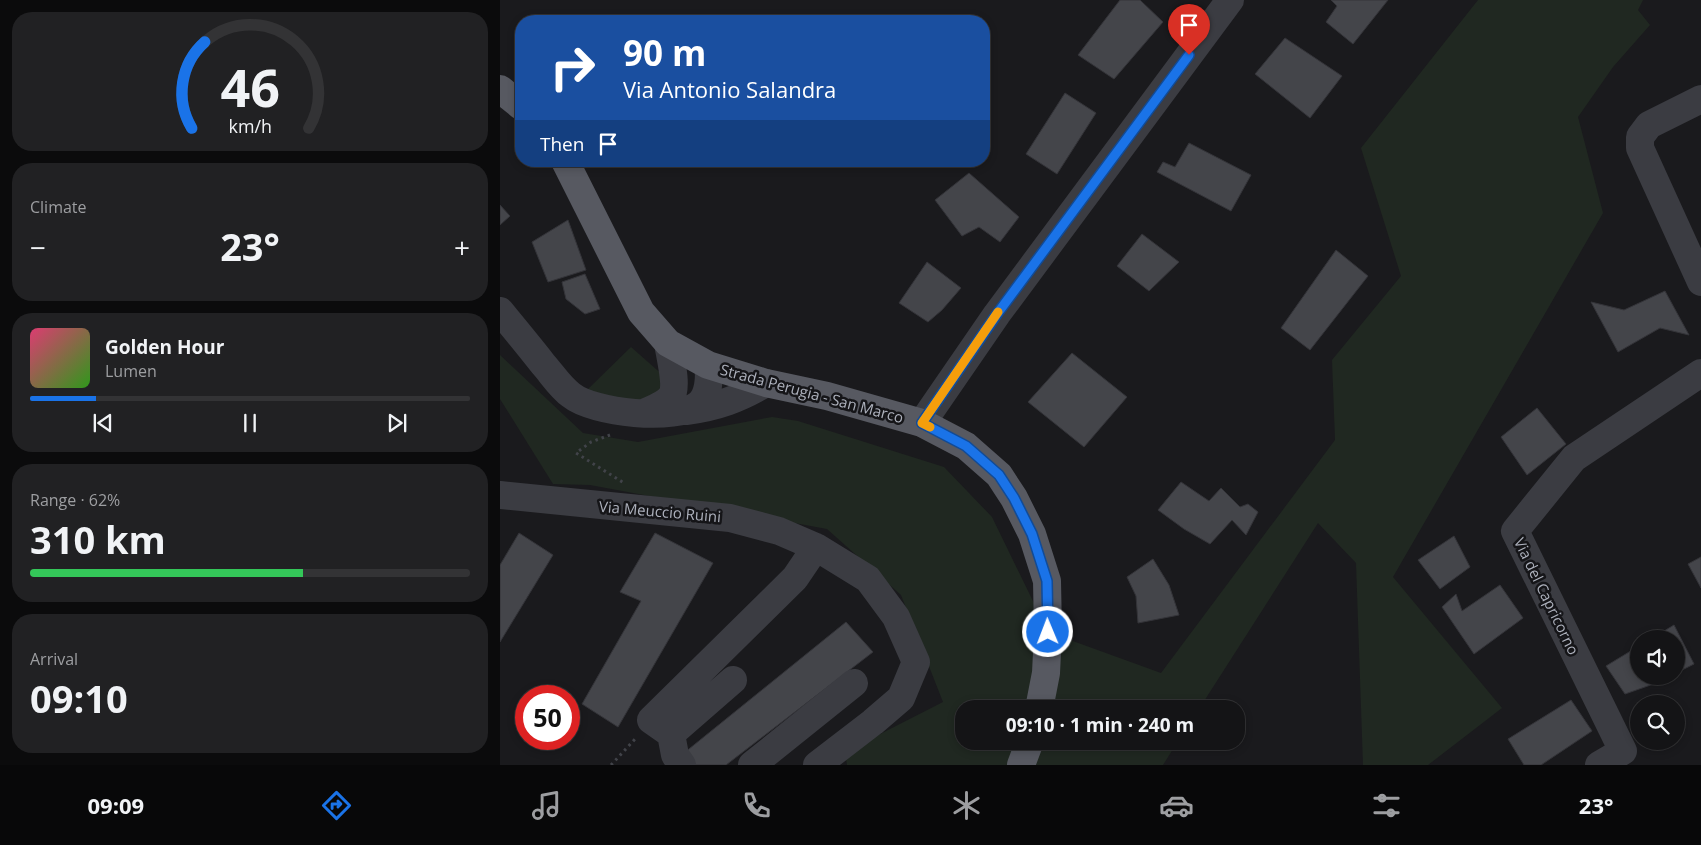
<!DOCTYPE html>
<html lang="en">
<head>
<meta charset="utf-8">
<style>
  :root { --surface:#141416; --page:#212123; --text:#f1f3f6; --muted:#9d9ea1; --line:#333335; --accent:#1a73e8 }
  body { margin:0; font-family:"Open Sans",sans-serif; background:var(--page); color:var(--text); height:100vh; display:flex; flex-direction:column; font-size:19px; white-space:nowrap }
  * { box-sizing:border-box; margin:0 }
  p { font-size:16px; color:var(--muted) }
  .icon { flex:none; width:28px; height:28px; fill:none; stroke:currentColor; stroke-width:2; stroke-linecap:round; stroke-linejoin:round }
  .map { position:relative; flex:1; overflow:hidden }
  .side { display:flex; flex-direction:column; gap:12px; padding:12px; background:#0b0b0c; width:500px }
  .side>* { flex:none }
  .guide { position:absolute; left:15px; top:15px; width:475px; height:152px; border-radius:20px; box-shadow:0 2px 8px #0003,0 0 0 1px var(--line); background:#1a4fa0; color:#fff; overflow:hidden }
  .tools { position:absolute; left:1130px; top:630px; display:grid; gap:10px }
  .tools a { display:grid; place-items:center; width:55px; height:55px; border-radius:50%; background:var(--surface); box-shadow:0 2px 8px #0003,0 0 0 1px var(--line); font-size:25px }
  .speed { position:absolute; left:15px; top:685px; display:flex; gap:10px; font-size:25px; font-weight:700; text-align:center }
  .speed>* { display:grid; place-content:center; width:65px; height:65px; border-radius:50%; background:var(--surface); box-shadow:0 2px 8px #0003,0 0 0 1px var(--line); line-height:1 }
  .speed .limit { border:8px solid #d22; background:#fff; color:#111 }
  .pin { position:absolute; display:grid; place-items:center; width:42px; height:42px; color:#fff; margin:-51px -21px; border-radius:50% 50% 50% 0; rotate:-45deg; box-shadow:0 0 5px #0007 }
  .pin .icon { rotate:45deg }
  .me { position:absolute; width:55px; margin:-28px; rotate:359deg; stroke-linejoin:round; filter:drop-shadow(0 0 4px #0008) }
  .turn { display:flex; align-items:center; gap:18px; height:105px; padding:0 25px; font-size:22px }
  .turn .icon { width:65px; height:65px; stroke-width:2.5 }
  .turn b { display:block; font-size:35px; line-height:42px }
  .then { display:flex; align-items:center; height:48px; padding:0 25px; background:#0003; gap:10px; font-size:19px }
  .big { font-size:38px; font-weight:700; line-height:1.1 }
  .side .widget { flex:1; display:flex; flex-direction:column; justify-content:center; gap:8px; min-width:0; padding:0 18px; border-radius:20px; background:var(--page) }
  .side .dial { align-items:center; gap:0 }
  .dial svg { height:130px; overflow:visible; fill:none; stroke:var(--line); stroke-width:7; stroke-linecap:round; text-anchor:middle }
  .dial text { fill:var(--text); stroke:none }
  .song { display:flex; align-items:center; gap:15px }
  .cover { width:60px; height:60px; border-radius:8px; background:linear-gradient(135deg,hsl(340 70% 55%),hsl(110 70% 35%)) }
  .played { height:5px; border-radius:2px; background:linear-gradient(90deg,var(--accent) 15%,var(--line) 15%) }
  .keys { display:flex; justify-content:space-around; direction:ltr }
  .heat { display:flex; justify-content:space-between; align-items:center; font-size:28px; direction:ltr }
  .charge { height:8px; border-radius:4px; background:linear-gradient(90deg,#34c759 62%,var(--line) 0) }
  .trip { position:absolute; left:455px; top:700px; width:290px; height:50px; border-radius:20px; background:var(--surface); box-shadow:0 2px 8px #0003,0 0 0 1px var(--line); font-weight:700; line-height:50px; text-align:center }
  .tabs { display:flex; height:80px; justify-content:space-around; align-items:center; background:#080809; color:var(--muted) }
  .tabs .icon { width:35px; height:35px }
  .tabs .active { color:var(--accent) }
  .tabs b { font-size:22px; color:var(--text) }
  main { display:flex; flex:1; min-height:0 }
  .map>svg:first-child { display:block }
  .green { fill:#202821 }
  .building { fill:#44454a; stroke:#343439 }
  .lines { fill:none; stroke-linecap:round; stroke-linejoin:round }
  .path { stroke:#414349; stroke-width:3; stroke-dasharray:2.5 4; stroke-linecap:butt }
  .minor { stroke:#3b3c42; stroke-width:28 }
  .major { stroke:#575961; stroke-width:28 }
  .route-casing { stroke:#114b97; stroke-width:12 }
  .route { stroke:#1a73e8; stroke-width:9 }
  .slow { stroke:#f59e0b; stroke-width:9 }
  .labels { text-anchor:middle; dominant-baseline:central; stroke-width:5; stroke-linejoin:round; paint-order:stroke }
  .street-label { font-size:15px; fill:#adb1bc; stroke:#151518 }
</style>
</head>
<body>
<main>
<section class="side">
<div class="widget dial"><svg viewBox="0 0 100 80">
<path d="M14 69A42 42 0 1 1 86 69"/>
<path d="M14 69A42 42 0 0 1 22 16" stroke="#1a73e8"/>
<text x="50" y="56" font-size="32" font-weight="700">46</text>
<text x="50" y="72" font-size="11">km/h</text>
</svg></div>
<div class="widget"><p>Climate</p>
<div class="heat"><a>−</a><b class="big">23°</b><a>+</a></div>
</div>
<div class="widget">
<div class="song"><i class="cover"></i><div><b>Golden Hour</b><p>Lumen</p></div></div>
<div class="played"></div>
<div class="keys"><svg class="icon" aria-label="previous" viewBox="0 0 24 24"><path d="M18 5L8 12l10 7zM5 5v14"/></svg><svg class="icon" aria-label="pause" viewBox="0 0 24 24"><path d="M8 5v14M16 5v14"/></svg><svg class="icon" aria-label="next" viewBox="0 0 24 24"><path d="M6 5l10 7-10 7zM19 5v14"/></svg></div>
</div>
<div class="widget"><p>Range · 62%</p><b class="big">310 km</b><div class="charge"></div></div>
<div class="widget"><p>Arrival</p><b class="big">09:10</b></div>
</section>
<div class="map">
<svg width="1201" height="765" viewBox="0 0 1201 765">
  <rect width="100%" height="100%" fill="#1a1a1d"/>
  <path class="green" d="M 978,0 L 1143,0 L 1138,10 L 1150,25 L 1113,67 L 1078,117 L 1103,213 L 893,577 L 1002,708 L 928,765 L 863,765 L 856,563 L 818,523 L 699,709 L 464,709 L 464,741 L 678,741 L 663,765 L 347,765 L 345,752 L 443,702 L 401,595 L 327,529 L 90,485 L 53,484 L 0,399 L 0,355 L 83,433 L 138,442 L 272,417 L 298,421 L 444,467 L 492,517 L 548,632 L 661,673 L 835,440 L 832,360 L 901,276 L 861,148 Z
    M 131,347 L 165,377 L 160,393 L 140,404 L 87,390 Z"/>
  <path class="building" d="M 620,0 L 640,0 L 663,22 L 614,79 L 578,55 Z
    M 831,0 L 888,0 L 853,44 L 826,22 L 837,6 Z
    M 785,38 L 842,76 L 810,118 L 755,74 Z
    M 565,93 L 596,113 L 557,174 L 526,154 Z
    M 689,143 L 751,175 L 731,211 L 657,172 L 663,162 L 675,167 Z
    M 469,173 L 519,217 L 500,242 L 479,227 L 462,236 L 435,200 Z
    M 0,205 L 10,216 L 0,225 Z
    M 68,220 L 86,270 L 48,282 L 32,242 Z
    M 642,234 L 679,262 L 649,291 L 617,266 Z
    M 836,250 L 868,276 L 810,350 L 781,328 Z
    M 427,262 L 461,288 L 442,310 L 428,322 L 399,303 Z
    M 85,274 L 100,309 L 85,314 L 66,299 L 62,282 Z
    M 1165,291 L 1189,335 L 1160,328 L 1118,352 L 1091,302 L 1124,310 Z
    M 572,353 L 627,397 L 584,447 L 528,402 Z
    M 1037,408 L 1066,444 L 1027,475 L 1001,437 Z
    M 681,482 L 709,501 L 721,488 L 740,507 L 748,504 L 758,512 L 746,535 L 732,520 L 710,544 L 684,529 L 658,510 Z
    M 19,533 L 53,555 L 0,642 L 0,565 Z
    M 155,533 L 213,563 L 118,727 L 82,704 L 141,601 L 120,592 Z
    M 954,536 L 970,567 L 940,589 L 918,560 Z
    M 1201,557 L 1201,588 L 1188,564 Z
    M 653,559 L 669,585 L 679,615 L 638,623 L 636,596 L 627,577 Z
    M 1000,585 L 1023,618 L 974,654 L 942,607 L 956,594 L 962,611 Z
    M 346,622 L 373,652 L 226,765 L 195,765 L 184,753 Z
    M 1174,625 L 1194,664 L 1176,673 L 1176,639 L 1151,639 Z
    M 1139,646 L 1139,676 L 1171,676 L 1162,681 L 1125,694 L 1106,666 Z
    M 1071,700 L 1092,731 L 1041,765 L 1024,765 L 1008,739 Z"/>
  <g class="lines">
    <path class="path" d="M 110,435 L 91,442 L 76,453 L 124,483
      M 111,765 L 136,738"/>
    <path class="minor" d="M 1201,99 L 1149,125 L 1140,137 L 1140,148 L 1201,282
      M 0,311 C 14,328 29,346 43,364 C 52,374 60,387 71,395 C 93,413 176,422 199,404 C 209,395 210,377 208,365
      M 186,411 C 217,407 239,399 266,383
      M 144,413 C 152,409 165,405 171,397 C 178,387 170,356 168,343
      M 422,423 L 497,314 L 730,0
      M 0,495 L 230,518 L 279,531 L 316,547 L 368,579 L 396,617 L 416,662 L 401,698 L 373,722 L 317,765
      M 171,734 L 151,720 L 295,578 L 316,547
      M 182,765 L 175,755 L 171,734 L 233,680
      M 252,765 L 354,683
      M 1099,765 L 1123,751 L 1015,531 L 1074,458 L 1201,373"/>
    <path class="major" d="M 0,89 L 21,106
      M 65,161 L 141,312 L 168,343 L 208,365 L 266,383 L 327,396 L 422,423 L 466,446 L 499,475 L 514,498 L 532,534 L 547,581 L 548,632 L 546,673 L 539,709
      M 521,765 L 530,741"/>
  </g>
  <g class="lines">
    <g class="route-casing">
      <path id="route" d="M 548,632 L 547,581 L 532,534 L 514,498 L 499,475 L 466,446 L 422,423 L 497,314 L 689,55"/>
    </g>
    <use href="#route" class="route"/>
    <path class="slow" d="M 430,427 L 422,423 L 498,312"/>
  </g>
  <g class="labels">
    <g class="street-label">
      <text transform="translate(312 393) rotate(15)">Strada Perugia - San Marco</text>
      <text transform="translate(160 511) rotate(5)">Via Meuccio Ruini</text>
      <text transform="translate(1047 596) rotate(64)">Via del Capricorno</text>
    </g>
  </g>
</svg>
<div class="tools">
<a><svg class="icon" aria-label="sound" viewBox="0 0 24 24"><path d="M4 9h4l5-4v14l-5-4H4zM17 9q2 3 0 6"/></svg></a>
<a><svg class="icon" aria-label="search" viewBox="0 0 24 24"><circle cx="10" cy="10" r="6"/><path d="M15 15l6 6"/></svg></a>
</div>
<div class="speed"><div class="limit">50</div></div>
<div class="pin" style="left:689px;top:55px;background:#d93025"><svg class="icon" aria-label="arrive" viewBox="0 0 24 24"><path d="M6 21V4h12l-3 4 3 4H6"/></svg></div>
<svg class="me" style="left:548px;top:632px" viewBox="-20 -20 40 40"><circle r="17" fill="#1a73e8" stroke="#fff" stroke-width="3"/><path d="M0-11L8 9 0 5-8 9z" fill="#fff"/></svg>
<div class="trip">09:10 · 1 min · 240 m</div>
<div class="guide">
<div class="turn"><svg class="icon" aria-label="right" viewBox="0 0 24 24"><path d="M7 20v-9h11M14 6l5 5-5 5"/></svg><div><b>90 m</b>Via Antonio Salandra</div></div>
<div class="then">Then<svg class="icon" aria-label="arrive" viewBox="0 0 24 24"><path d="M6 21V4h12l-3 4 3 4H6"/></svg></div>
</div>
</div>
</main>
<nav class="tabs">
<b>09:09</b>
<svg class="icon active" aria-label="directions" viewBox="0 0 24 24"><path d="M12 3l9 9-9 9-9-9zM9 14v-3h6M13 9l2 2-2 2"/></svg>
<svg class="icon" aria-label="music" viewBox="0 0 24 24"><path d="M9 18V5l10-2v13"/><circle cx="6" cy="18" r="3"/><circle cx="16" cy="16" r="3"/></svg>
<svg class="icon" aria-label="phone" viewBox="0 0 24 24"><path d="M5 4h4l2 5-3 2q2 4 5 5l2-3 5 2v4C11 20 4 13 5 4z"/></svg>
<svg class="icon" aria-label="climate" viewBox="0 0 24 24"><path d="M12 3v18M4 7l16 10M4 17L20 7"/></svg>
<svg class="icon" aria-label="car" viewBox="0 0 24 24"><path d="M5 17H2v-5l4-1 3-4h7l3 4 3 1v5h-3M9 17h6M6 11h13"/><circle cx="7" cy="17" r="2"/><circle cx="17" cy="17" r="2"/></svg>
<svg class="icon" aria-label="filters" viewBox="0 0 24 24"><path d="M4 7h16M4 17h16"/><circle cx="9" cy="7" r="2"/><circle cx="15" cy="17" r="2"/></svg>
<b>23°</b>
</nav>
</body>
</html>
